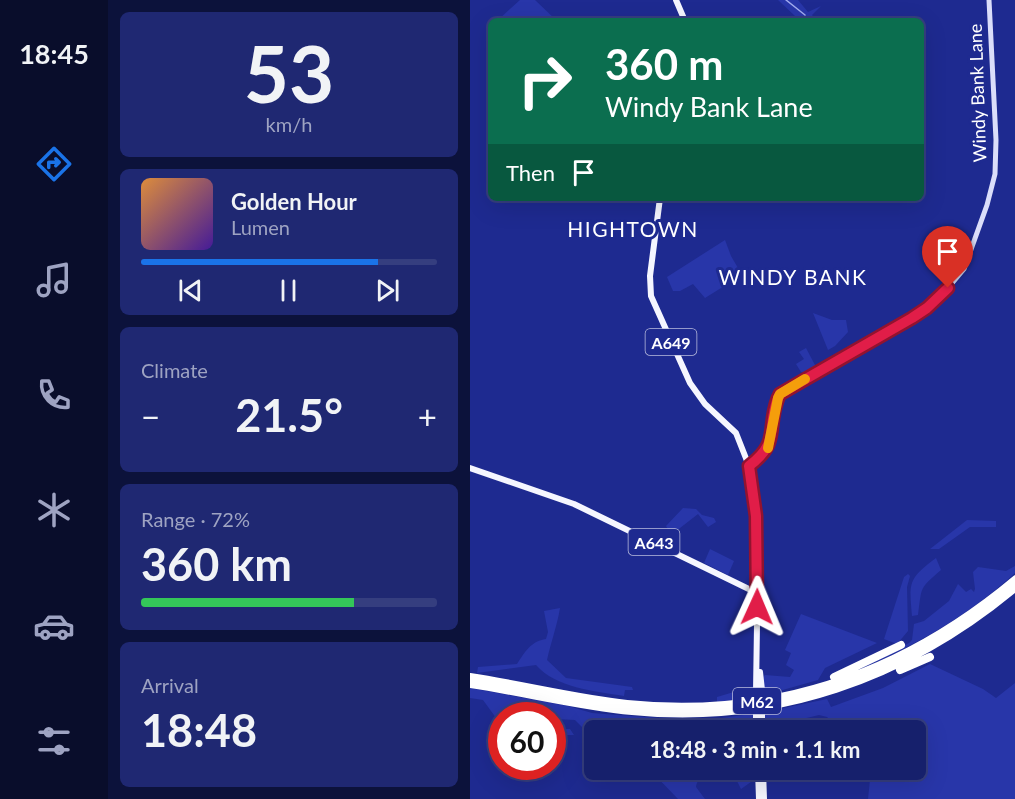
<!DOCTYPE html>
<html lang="en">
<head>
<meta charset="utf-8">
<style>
  :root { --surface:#16206c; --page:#1f2872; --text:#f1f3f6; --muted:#9ea3c2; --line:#353e7f; --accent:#1a73e8 }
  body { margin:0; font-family:Lato,sans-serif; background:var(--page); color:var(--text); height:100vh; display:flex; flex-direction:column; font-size:22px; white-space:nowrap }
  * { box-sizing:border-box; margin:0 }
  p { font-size:20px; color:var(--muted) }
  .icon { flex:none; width:33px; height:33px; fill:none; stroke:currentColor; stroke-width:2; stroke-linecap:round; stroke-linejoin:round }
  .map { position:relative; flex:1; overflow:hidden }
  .panel { display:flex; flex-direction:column; gap:12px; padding:12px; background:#0c123b; width:362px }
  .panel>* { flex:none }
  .guide { position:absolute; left:18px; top:18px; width:436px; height:183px; border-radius:9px; box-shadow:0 6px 24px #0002,0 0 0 2px var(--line); background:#0b6e4f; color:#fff; overflow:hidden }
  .speed { position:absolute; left:18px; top:702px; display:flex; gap:12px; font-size:30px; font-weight:700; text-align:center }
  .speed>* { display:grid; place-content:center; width:78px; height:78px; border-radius:50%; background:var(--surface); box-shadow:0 6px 24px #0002,0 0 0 2px var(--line); line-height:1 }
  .speed .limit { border:9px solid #d22; background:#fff; color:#111 }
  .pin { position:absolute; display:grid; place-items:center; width:51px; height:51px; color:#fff; margin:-62px -26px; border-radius:50% 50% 50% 0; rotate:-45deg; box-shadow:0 0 6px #0007 }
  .pin .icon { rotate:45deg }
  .me { position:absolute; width:66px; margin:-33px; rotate:1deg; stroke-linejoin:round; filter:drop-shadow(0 0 4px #0008) }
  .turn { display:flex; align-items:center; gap:21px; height:126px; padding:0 18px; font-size:27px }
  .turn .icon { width:78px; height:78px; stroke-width:2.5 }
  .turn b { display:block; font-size:42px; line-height:51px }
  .then { display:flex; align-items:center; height:57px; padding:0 18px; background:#0003; gap:12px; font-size:22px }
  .big { font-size:45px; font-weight:700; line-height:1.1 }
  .panel .card { flex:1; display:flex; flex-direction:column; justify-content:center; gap:9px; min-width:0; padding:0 21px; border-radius:9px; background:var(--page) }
  .panel .dial { align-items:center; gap:0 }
  .dial b { font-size:78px; line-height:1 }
  .song { display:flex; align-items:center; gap:18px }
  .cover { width:72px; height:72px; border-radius:9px; background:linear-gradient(135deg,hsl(30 70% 55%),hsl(260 70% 35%)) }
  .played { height:6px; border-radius:3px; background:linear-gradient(90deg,var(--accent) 80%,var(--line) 80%) }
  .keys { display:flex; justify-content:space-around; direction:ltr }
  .heat { display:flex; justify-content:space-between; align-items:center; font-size:33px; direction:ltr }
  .charge { height:9px; border-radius:4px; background:linear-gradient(90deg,#34c759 72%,var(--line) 0) }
  .trip { position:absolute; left:114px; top:720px; width:342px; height:60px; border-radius:9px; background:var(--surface); box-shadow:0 6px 24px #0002,0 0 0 2px var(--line); font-weight:700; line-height:60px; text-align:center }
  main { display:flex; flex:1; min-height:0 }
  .dock { display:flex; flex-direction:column; width:108px; justify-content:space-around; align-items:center; background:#090d2b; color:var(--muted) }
  .dock .icon { width:42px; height:42px }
  .dock .on { color:var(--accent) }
  .dock b { font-size:27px; color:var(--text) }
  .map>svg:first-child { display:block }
  .green { fill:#2836a9 }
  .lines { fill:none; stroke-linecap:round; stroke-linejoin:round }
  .stream { stroke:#a2acef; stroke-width:1.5 }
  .secondary { stroke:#dbdefa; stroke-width:5 }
  .primary { stroke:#f5f6ff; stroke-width:6 }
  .highway { stroke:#fff; stroke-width:8 }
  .primary-bridge { stroke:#f5f6ff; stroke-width:6 }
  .route-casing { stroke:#92132f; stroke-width:15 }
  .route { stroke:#e11d48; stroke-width:10 }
  .slow { stroke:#f59e0b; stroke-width:10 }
  .labels { text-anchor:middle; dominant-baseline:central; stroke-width:6; stroke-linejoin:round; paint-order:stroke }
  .shield { fill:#1e2a90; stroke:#bcbfde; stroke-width:1.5 }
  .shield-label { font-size:16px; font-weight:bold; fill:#fff }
  .street-label { font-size:18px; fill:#fff; stroke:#1e2a90 }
  .quarter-label { font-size:21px; letter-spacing:1.5px; fill:#fff; stroke:#1e2a90 }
</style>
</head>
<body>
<main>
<nav class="dock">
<b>18:45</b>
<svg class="icon on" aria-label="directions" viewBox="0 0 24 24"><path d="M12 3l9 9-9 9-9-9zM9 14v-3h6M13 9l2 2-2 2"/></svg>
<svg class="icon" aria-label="music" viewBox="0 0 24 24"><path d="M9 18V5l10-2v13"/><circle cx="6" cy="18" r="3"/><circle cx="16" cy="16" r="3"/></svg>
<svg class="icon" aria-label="phone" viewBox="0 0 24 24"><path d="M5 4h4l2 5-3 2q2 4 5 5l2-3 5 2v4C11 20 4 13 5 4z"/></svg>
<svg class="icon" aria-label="climate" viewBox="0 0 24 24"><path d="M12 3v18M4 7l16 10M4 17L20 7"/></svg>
<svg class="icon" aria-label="car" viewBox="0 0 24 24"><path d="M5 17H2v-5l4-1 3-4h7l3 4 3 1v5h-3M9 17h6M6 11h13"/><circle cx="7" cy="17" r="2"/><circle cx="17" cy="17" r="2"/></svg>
<svg class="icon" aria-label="filters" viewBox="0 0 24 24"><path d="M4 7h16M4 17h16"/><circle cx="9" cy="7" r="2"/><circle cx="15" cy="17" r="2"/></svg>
</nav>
<section class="panel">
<div class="card dial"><b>53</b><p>km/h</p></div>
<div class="card">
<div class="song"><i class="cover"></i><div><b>Golden Hour</b><p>Lumen</p></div></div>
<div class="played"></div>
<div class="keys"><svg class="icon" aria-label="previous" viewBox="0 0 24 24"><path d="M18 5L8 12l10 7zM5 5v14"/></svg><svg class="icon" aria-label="pause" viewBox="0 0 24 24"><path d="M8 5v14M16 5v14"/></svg><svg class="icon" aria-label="next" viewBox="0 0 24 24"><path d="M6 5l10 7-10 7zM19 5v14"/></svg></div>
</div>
<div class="card"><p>Climate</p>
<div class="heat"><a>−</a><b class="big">21.5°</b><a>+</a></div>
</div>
<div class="card"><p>Range · 72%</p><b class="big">360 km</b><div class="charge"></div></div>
<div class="card"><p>Arrival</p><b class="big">18:48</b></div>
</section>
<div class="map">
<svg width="546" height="799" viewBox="0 0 546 799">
  <rect width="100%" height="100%" fill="#1e2a90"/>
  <path class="green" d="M 50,0 L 65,0 L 87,21 L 32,21 L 29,19 Z
    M 308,0 L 328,0 L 338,12 L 351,6 L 342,15 L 347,21 L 327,21 L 325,16 Z
    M 255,240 L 261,256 L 272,275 L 235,298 L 223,284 L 210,291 L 203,291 L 197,277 Z
    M 474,285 L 478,288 L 468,298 L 341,376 L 340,373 L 337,374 L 335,372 L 331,372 L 326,364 L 334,359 L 329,352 L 336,348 L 346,367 L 441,311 Z
    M 343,313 L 362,320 L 376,320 L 378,332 L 365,346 L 358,350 Z
    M 213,508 L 226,509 L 232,515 L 244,518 L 246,522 L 238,527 L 228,514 L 201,535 L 196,526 Z
    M 497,520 L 526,521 L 526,527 L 500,527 L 469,549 L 460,549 Z
    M 240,549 L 264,561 L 258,575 L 234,563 Z
    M 466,558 L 471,570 C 449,589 452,586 448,615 L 442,616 C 439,582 438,579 466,558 Z
    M 545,566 L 545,573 C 499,615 445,646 388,670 L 439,643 L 442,640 L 444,624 L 454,621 L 479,601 L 488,584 L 496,592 L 501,589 L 504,592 L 505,589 L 503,572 L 508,567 L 536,571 Z
    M 438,574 L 440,576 L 437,587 L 438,631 L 427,644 L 414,639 L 434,577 Z
    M 90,608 C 87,626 81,642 77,660 L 96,678 L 162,687 L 163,690 L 155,690 L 154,696 C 124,691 86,688 66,665 L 7,673 L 8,667 L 47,664 C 55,652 61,641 76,639 L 78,632 L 74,611 Z
    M 331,614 L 407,643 L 355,668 L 348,680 L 295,695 L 247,702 L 247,697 L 284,686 L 295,675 L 320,677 L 324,670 L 316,665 L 321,653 L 315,650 Z
    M 460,664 L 513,689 L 526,698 L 545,683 L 545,799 L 398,799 L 401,770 L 446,770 L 446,730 L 371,730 L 357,717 L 349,715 L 324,721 L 291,724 L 287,730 L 124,730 L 124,734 L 119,734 L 105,720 L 86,719 L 93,729 L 100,729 L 104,735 L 92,735 L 83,725 L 82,716 L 32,716 L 31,723 L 29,722 L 13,700 L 0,698 L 0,688 L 98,706 L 122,713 L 201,719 L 244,719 L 295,712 L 357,699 L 361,707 L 413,688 Z
    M 180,770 L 251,770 C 240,773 228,774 226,787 L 235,799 L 208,799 Z
    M 259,770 L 288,770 L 288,777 L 271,789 L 262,771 Z"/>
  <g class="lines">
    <path class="stream" d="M 316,0 L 335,15
      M 339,19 L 340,21"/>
    <path class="secondary" d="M 279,466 C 286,461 293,457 297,450 C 306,433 299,410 311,394 L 457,308 L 478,288 L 494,269 L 517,205 L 525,174 L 526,140 L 519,0"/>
    <path class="primary" d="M 206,0 L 215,21
      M 190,198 L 180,276 L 181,296 L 220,383 L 235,404 L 266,433 L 279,466 L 286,516 L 288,558 L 286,692
      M 0,468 L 104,504 L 287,593
      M 290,672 L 292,690
      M 292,720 L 292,730
      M 286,721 L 287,730
      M 288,770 L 289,799
      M 293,770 L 294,799"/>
    <path class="highway" d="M 430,670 L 460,657
      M 0,677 C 53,685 104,698 157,704 C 304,719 434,673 546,579
      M 364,677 L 431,645
      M 0,684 C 54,692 108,706 162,711 C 305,725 436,679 546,587"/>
    <path class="primary-bridge" d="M 292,690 L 292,720
      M 286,692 L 286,721"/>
  </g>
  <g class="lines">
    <g class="route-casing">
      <path id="route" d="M 287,607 L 286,516 L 279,466 C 311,442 296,429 308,398 L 310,394 L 334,380 L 442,318 L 457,308 L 478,288"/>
    </g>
    <use href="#route" class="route"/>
    <path class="slow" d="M 298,448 L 308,398 L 310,394 L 335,379"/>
  </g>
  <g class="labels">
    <g class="shield">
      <rect x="175.5" y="329" width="51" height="26" rx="4.5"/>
      <rect x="158.5" y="529" width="51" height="26" rx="4.5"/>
      <rect x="263" y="688" width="48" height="26" rx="4.5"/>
    </g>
    <g class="shield-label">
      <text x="201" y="342">A649</text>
      <text x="184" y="542">A643</text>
      <text x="287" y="701">M62</text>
    </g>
    <g class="street-label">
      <text transform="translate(507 93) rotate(-92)">Windy Bank Lane</text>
    </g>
    <g class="quarter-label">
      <text x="163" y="228">HIGHTOWN</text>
      <text x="323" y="276">WINDY BANK</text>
    </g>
  </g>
</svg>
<div class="speed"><div class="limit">60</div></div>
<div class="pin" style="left:478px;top:288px;background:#d93025"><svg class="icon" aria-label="arrive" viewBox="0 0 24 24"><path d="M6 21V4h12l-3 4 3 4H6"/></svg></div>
<svg class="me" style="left:287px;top:607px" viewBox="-20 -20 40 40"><path d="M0-17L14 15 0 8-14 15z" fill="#e11d48" stroke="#fff" stroke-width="4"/></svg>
<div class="trip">18:48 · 3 min · 1.1 km</div>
<div class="guide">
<div class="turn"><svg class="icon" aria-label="right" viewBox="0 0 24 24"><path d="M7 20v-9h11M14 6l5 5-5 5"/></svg><div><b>360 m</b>Windy Bank Lane</div></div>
<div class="then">Then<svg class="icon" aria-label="arrive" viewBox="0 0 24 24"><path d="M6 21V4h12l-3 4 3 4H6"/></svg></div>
</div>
</div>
</main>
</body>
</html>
